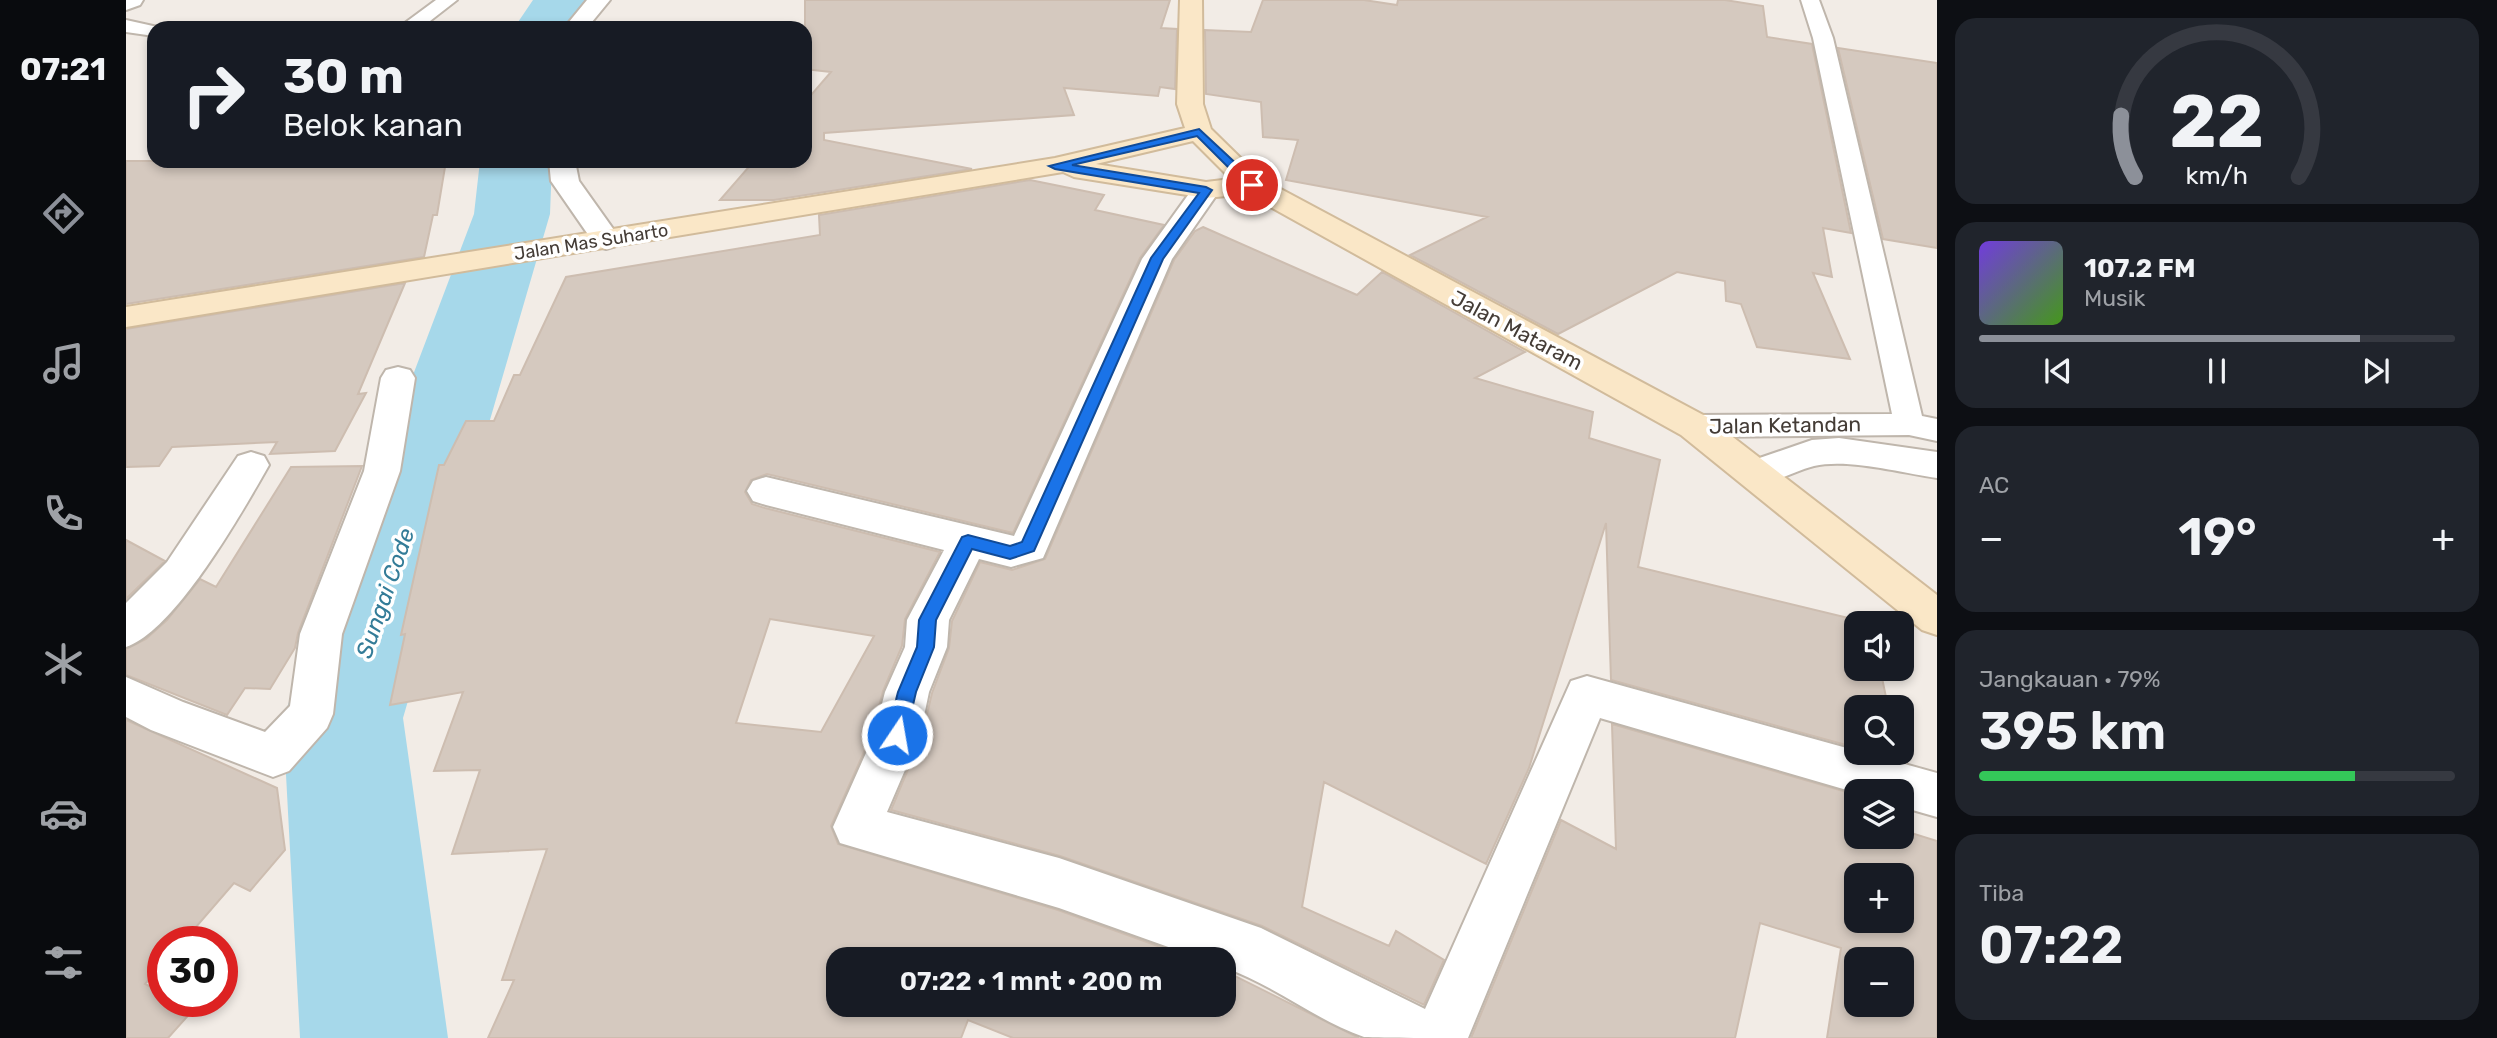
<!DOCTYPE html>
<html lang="id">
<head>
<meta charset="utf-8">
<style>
  :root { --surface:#171b24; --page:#20242c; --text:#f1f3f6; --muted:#9ea1a6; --line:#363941; --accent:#8c9099 }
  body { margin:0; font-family:Rubik,sans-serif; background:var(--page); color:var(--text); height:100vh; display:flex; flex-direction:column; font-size:26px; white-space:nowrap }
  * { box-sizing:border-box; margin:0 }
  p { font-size:23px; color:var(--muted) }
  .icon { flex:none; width:38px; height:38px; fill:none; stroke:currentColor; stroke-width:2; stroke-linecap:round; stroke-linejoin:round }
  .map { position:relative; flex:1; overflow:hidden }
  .drawer { display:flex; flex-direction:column; gap:18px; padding:18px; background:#0d0f14; width:560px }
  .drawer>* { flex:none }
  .banner { position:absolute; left:21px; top:21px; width:665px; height:147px; border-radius:21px; box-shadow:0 4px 10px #0003; background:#171b24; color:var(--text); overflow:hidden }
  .controls { position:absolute; left:1718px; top:611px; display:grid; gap:14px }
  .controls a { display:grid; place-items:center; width:70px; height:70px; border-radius:14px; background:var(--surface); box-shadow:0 4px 10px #0003; font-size:35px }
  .speed { position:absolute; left:21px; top:926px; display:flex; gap:14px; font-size:35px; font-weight:700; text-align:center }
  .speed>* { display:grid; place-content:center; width:91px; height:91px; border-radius:50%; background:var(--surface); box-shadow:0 4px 10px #0003; line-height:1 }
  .speed .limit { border:10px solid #d22; background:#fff; color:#111 }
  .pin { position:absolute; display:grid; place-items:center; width:60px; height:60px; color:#fff; margin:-30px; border:4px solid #fff; border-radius:50%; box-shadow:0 2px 7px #0007 }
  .me { position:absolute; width:77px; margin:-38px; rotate:12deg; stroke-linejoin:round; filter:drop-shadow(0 0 5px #0008) }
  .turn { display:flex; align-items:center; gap:24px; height:147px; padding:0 21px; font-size:32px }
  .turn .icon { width:91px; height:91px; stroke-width:2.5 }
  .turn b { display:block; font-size:49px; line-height:60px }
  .big { font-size:52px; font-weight:600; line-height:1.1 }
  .drawer .card { flex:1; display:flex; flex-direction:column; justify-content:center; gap:10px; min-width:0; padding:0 24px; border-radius:21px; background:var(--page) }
  .drawer .dial { align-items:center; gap:0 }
  .dial svg { height:182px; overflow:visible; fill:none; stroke:var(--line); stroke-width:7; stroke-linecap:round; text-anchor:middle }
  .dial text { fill:var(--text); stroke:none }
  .song { display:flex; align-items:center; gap:21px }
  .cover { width:84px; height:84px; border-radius:10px; background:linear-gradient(135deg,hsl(260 70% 55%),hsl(100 70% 35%)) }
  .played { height:7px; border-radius:4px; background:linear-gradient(90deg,var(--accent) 80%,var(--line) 80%) }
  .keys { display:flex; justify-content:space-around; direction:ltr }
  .heat { display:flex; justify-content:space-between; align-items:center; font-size:38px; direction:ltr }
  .charge { height:10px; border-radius:5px; background:linear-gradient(90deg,#34c759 79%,var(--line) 0) }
  .trip { position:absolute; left:700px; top:947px; width:410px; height:70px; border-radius:21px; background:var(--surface); box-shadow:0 4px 10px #0003; font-weight:600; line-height:70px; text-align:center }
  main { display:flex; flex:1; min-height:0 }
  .dock { display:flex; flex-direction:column; width:126px; justify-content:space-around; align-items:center; background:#090b0e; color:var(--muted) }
  .dock .icon { width:49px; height:49px }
  .dock .on { color:var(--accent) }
  .dock b { font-size:32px; color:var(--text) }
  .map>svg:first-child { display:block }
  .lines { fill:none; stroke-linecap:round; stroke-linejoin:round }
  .river { fill:#a6d8ea; fill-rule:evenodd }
  .building { fill:#d5c9bf; stroke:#cdbdb0; stroke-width:2; fill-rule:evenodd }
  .lane-casing { stroke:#bfb6ac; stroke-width:4 }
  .street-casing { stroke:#bfb6ac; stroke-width:4 }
  .secondary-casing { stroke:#d1bb9b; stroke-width:4 }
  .lane { fill:#fff; fill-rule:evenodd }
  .street { fill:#fff; fill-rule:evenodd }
  .secondary { fill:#fae7c7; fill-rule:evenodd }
  .route { fill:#1a73e8; stroke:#114b97; stroke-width:2 }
  .labels { text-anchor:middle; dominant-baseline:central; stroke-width:7; stroke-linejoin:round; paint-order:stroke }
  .far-street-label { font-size:18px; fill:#443c36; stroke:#fff }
  .street-label { font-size:21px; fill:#443c36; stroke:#fff }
  .water-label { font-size:23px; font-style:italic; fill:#337c98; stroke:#fff }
</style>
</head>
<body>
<main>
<nav class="dock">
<b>07:21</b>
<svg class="icon on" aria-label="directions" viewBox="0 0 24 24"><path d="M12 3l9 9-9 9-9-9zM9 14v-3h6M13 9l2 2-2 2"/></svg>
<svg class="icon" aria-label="music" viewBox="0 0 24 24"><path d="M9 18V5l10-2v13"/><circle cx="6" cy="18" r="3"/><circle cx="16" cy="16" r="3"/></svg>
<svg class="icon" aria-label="phone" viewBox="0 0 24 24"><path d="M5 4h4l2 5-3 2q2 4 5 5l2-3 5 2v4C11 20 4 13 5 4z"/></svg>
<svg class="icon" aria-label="climate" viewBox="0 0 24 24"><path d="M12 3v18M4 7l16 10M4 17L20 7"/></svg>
<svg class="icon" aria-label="car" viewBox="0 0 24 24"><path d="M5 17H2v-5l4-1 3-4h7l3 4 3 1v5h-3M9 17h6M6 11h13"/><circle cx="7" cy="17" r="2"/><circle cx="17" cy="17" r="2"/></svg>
<svg class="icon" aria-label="filters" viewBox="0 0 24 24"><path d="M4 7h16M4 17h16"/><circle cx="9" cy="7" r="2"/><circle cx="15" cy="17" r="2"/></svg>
</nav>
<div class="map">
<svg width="1811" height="1038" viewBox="0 0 1811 1038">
  <rect width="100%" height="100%" fill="#f2ece6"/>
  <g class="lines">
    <path class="river" d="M 407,0 L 465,0 L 448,28 L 388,28 Z
      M 354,161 L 426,161 L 424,214 L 277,718 L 322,1038 L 174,1038 L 157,718 L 348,214 Z"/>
  </g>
  <path class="building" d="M 679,0 L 1044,0 L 1035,28 L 1051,29 L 1049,89 L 1034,87 L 1032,96 L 938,88 L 948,115 L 698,133 L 698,140 L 846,169 L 648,200 L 594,200 L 628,161 L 679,161 L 679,102 L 705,72 L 679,69 Z
    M 1137,0 L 1238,0 L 1271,5 L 1272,0 L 1599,0 L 1637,6 L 1641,37 L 1686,44 L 1725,233 L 1697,228 L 1706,277 L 1687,273 L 1724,359 L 1631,347 L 1615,304 L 1600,301 L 1599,281 L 1551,272 L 1432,334 L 1284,255 L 1361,217 L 1160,180 L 1172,140 L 1137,137 L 1135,102 L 1080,94 L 1079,30 L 1125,32 Z
    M 1712,48 L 1811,63 L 1811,248 L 1757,239 Z
    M 0,161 L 320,161 L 311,215 L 307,215 L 298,257 L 0,304 Z
    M 904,180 L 978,195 L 969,210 L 1038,225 L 1014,258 L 887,533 L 641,474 L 625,480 L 619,492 L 626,504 L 639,508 L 814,552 L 779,619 L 776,646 L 757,691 L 746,734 L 705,826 L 712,844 L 932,910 L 1068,959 L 712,959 L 712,1004 L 1097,1004 L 1097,970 L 1233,1038 L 887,1038 L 842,1020 L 835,1038 L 362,1038 L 388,980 L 376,980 L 421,849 L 326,854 L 354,770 L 308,771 L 337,692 L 264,705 L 279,634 L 275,635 L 313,465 L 318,465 L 340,421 L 368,421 L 388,375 L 394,375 L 440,277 L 694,235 L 693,215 ZM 644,619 L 748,636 L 695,732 L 610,723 Z
    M 1077,227 L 1231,295 L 1256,272 L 1399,352 L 1349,378 L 1467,412 L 1463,438 L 1534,460 L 1512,567 L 1743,623 L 1731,623 L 1731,668 L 1754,668 L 1762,707 L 1731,707 L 1731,748 L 1485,680 L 1480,523 L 1403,768 L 1360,864 L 1198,782 L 1176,907 L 1263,946 L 1270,931 L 1318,960 L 1298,1005 L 1136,926 L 934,856 L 765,810 L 796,736 L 806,693 L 823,648 L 826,621 L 854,562 L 886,570 L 919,559 L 1048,260 L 1069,231 Z
    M 279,283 L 232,394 L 240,393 L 209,451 L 144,454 L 151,442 L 46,447 L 33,466 L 0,467 L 0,329 Z
    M 236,466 L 172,633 L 169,648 L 144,689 L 119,688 L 101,715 L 0,675 L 0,649 L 20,639 L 41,620 L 74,579 L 90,587 L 165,467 Z
    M 0,540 L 39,561 L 0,599 Z
    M 0,720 L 151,788 L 159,850 L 124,891 L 108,883 L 57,942 L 37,942 L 37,964 L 19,984 L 37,993 L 37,1001 L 51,1001 L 67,1010 L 42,1038 L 0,1038 Z
    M 1486,724 L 1731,795 L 1731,836 L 1776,836 L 1776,830 L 1811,841 L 1811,1038 L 1701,1038 L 1715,948 L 1634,923 L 1609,1038 L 1345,1038 L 1435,820 L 1490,849 ZM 1731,875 L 1776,875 L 1776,920 L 1731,920 ZM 1731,959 L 1776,959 L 1776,1004 L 1731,1004 Z"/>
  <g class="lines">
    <g class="lane-casing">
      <path id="lane" d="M 310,0 L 331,0 L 295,28 L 272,28 Z
        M 1675,0 L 1693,0 L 1707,38 L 1796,416 L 1811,419 L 1811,441 L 1783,435 L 1568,437 L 1557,434 L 1553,426 L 1557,418 L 1568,415 L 1766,414 L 1687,38 Z
        M 0,20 L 36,28 L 28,28 L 28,36 L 0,32 Z"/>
    </g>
    <g class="street-casing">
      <path id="street" d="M 0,0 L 17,0 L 14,5 L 0,10 Z
        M 461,0 L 484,0 L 461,28 L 438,28 Z
        M 423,161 L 449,161 L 453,181 L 495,240 L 490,246 L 480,249 L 470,246 L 425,181 Z
        M 1080,182 L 1090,184 L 1094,190 L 1046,259 L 917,558 L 885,567 L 853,559 L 823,620 L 821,647 L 803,692 L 794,735 L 761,812 L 933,858 L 1135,928 L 1299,1009 L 1445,681 L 1461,676 L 1811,773 L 1811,817 L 1776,807 L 1776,791 L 1731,791 L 1731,793 L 1474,718 L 1342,1038 C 1320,1038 1255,1038 1238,1037 C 1189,1020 1147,984 1097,967 L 1097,959 L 1076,959 L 933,908 L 714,843 L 707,827 L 748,735 L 759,692 L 779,647 L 781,620 L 818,550 L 640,505 L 627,501 L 621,491 L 627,481 L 640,477 L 888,536 L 1016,259 L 1070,184 Z
        M 272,367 L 284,370 L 289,378 L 274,471 L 216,634 L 207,714 L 201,728 L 163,771 L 147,777 L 25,730 L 0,717 L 0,677 L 57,702 L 139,732 L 164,706 L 174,634 L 238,471 L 255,378 L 260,370 Z
        M 1713,438 L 1811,452 L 1811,478 C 1776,473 1722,458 1688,466 C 1663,472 1641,490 1616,482 L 1610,473 L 1616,464 L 1686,440 Z
        M 125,452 L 138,456 L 143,465 C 117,511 49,631 0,647 L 0,603 L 41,562 L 112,456 Z"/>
    </g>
    <g class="secondary-casing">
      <path id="secondary" d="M 1054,0 L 1076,0 L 1077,104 L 1085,129 L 1136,179 L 1581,417 L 1811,595 L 1811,635 L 1796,630 L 1555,435 L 1121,194 L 1080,198 L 948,177 L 937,172 L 0,327 L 0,307 L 929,158 L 1059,128 L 1051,104 ZM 1067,141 L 1105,179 L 1080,182 L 970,164 Z"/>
    </g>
    <use href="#lane" class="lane"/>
    <use href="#street" class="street"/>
    <use href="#secondary" class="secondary"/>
  </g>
  <path class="route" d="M 1073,129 L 1130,182 L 1130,187 L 1122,187 L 1071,136 L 946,165 L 1080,187 L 1086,190 L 1037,259 L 908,551 L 884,559 L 846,549 L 810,620 L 808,647 L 790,692 L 780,735 L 778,741 L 771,743 L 764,741 L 761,735 L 772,692 L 791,647 L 793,620 L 836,537 L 842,535 L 884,546 L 896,542 L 1025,258 L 1073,193 L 929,169 L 923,166 Z"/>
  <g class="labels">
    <g class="far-street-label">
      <text transform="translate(465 242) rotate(-9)">Jalan Mas Suharto</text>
    </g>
    <g class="street-label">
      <text transform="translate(1391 330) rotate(28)">Jalan Mataram</text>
      <text transform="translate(1659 425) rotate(-1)">Jalan Ketandan</text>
    </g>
    <g class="water-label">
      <text transform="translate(259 593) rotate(-71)">Sungai Code</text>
    </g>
  </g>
</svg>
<div class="controls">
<a><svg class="icon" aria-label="sound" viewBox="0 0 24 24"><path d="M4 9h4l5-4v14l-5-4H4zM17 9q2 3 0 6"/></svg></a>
<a><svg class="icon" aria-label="search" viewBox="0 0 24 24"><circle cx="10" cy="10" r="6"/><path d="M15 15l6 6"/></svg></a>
<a><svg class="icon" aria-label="layers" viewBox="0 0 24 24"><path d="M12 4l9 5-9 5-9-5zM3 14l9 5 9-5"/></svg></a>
<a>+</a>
<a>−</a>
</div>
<div class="speed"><div class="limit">30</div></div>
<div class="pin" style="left:1126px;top:185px;background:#d93025"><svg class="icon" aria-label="arrive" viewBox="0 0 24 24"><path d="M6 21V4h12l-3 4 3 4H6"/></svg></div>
<svg class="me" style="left:771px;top:735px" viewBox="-20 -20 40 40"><circle r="17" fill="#1a73e8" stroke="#fff" stroke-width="3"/><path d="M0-11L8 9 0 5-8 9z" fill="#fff"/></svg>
<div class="trip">07:22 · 1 mnt · 200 m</div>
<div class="banner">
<div class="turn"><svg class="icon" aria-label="right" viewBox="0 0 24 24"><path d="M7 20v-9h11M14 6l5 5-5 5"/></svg><div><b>30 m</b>Belok kanan</div></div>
</div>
</div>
<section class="drawer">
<div class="card dial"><svg viewBox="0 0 100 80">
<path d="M14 69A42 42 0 1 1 86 69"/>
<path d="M14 69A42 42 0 0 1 8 42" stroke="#8c9099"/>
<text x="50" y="56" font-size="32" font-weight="700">22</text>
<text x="50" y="72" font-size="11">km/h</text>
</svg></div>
<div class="card">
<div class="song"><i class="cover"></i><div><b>107.2 FM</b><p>Musik</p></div></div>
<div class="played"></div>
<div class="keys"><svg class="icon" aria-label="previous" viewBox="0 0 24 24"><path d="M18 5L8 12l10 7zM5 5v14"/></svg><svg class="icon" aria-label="pause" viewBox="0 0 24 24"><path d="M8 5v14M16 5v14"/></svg><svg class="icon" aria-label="next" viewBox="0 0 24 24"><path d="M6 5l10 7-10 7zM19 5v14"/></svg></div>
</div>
<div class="card"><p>AC</p>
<div class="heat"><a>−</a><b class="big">19°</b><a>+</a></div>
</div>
<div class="card"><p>Jangkauan · 79%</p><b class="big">395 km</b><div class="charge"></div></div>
<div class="card"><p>Tiba</p><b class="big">07:22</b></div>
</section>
</main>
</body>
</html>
